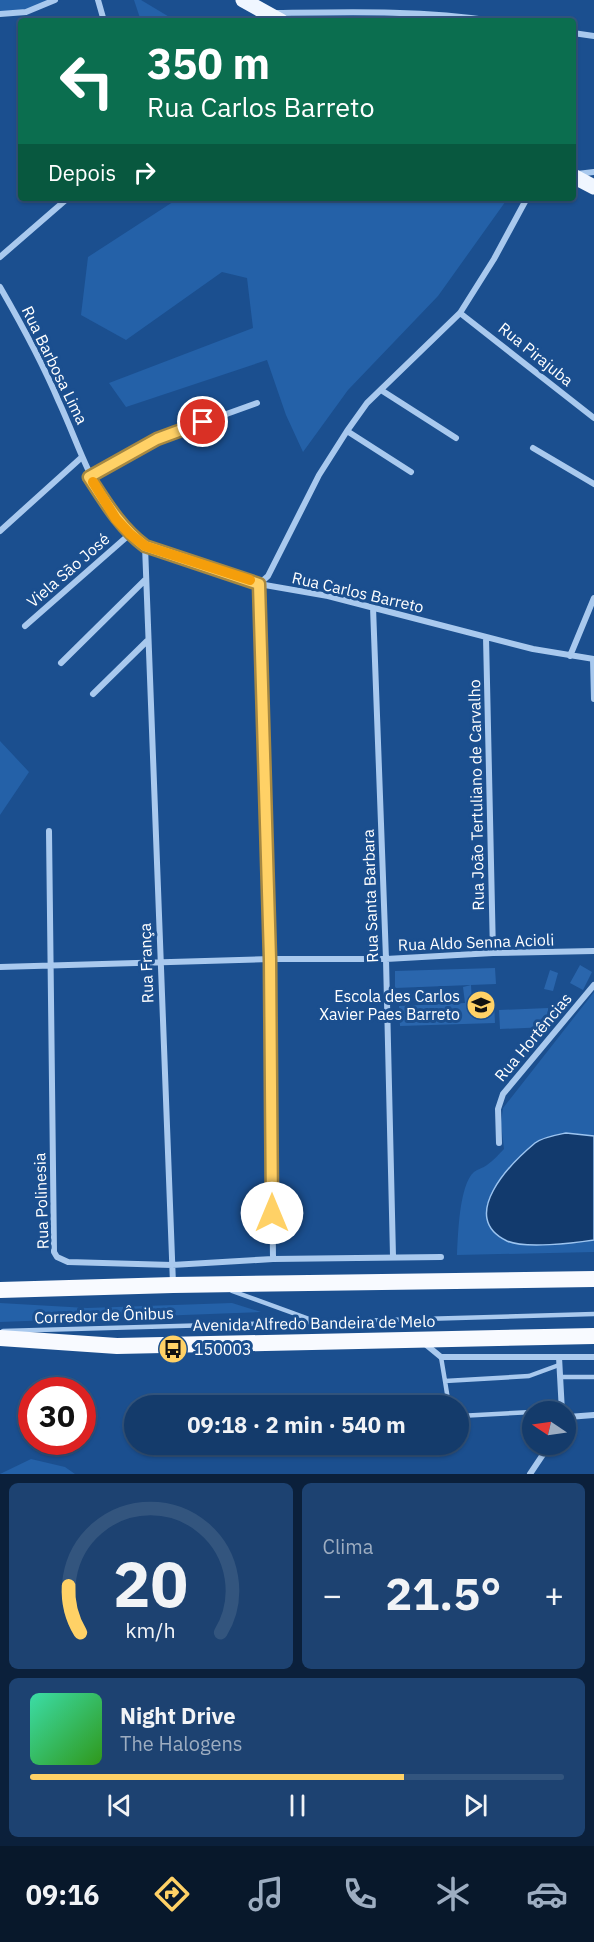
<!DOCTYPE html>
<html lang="pt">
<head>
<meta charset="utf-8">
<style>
  :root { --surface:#143b6b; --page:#1d4271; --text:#f1f3f6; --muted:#9dadc1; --line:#33557e; --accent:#ffd166 }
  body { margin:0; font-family:"IBM Plex Sans",sans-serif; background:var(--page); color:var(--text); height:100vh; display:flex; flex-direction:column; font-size:22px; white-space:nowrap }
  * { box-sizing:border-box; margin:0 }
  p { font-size:20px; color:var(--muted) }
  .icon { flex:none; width:33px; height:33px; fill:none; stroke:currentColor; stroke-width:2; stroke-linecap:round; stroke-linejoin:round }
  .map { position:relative; height:1474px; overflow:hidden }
  .drawer { display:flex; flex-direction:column; gap:9px; padding:9px; background:#0b203b; flex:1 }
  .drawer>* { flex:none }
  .guide { position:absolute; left:18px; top:18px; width:558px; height:183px; border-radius:6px; box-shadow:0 2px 4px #0004,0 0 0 2px var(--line); background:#0b6e4f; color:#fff; overflow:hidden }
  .needle { width:39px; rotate:283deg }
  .fabs { position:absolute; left:522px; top:1401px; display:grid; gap:12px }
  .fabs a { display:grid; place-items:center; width:54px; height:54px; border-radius:50%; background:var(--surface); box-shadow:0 2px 4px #0004,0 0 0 2px var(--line); font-size:30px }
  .speed { position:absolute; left:18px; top:1377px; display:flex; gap:12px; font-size:30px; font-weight:700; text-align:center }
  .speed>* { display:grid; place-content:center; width:78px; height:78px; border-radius:50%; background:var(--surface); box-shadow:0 2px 4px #0004,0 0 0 2px var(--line); line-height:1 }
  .speed .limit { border:9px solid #d22; background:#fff; color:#111 }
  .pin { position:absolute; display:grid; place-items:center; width:51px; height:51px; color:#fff; margin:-26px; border:3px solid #fff; border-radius:50%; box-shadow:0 2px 6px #0007 }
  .me { position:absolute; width:66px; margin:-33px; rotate:0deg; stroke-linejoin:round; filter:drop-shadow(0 0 4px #0008) }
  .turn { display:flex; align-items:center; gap:21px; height:126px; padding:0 30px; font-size:27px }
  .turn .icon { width:78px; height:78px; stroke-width:2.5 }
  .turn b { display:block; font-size:42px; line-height:51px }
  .then { display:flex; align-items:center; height:57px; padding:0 30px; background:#0003; gap:12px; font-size:22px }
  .big { font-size:45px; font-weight:800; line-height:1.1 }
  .drawer .widget { flex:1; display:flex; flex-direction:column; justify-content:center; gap:9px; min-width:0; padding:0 21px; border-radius:9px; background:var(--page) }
  .drawer .dial { align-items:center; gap:0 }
  .dial svg { height:156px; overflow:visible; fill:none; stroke:var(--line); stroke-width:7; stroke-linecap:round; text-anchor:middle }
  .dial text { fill:var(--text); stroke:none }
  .song { display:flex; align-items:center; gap:18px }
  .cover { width:72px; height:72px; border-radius:9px; background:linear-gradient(135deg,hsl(160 70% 55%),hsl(110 70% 35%)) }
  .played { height:6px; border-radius:3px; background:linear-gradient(90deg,var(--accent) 70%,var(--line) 70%) }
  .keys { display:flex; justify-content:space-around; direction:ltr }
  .heat { display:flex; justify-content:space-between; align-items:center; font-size:33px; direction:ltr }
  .drawer .tiles { flex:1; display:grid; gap:9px; grid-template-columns:1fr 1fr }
  .widget:last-child { grid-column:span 2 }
  .trip { position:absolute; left:124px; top:1395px; width:345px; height:60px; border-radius:30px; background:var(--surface); box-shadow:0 2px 4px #0004,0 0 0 2px var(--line); font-weight:800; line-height:60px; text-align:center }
  .menu { display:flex; height:96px; justify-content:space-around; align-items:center; background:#08182b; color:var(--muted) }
  .menu .icon { width:42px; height:42px }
  .menu .on { color:var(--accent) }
  .menu b { font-size:27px; color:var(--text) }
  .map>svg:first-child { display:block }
  .green { fill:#2461a8 }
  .water { fill:#123a6d; stroke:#9cc4f0; stroke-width:1.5 }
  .building { fill:#2a66ad }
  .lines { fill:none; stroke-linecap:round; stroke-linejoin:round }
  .service { stroke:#a9c9ee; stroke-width:4.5 }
  .minor { stroke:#a9c9ee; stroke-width:6 }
  .primary { stroke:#f0f6ff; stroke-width:15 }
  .trunk { stroke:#f8faff; stroke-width:16 }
  .route-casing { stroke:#a68842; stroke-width:15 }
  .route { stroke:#ffd166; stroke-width:10 }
  .slow { stroke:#f59e0b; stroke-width:10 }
  .labels { text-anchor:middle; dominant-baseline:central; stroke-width:6; stroke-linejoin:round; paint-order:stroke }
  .street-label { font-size:16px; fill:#fff; stroke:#1b4f8f }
  .poi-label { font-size:16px; fill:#fff; stroke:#1b4f8f; text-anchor:end }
</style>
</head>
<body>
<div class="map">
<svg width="594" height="1474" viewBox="0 0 594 1474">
  <rect width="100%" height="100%" fill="#1b4f8f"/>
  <path class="green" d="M 0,0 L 50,0 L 33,9 L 0,13 Z
    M 134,0 L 141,0 L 176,21 L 141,21 Z
    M 179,198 L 508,198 L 438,296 L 348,390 L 303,452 L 286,415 L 267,360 L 126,407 L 109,383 L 253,328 L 247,278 L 222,272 L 126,340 L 81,315 L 88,257 Z
    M 0,741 L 29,772 L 0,815 Z
    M 594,992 L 594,1252 L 457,1255 C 458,1236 459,1185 474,1172 C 478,1169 483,1168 487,1165 C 493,1161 499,1154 504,1149 L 501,1123 L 503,1108 Z
    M 0,1303 L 87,1308 L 232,1303 L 261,1312 L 0,1322 Z
    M 31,1459 L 65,1467 L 75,1474 L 0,1474 Z"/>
  <path class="water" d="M 566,1133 L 594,1136 L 594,1240 C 574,1243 525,1249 507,1241 C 457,1217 511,1163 535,1143 C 543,1137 556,1135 566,1133 Z"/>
  <path class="building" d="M 580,965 L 592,972 L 583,990 L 570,983 Z
    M 495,968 L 496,984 L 395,988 L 395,971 Z
    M 550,970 L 558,973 L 553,991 L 544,989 Z
    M 471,985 L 472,1003 L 494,1002 L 495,1023 L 400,1026 L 399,1006 L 465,1003 L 463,987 Z
    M 548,1008 L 548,1027 L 500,1029 L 499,1010 Z"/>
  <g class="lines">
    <path class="service" d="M 232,1291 L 312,1320
      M 3,1331 L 594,1314
      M 441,1357 L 445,1381 L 529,1376 L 559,1365
      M 560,1377 L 594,1377
      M 445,1381 L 449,1406
      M 543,1412 L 561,1410
      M 459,1416 L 532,1412"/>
    <path class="minor" d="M 98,0 L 104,21
      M 276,13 C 349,12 421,10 494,21
      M 0,14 L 26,12 L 55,0
      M 573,33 L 594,36
      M 577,174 L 594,172
      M 0,257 L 68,198
      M 0,287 C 22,325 42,362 59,402 C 84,456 95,507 145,546 L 259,584 L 328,596 L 533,649 L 594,659
      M 460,313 L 594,418
      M 381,390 L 456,438
      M 347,431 L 411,472
      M 533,448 L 594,484
      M 89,477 L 157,439 L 257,403
      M 0,531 L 82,457
      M 145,546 L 173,1284
      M 373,607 L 386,959 L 393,1256
      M 25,626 L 130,534
      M 486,637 L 493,953
      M 570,656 L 594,598
      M 593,659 L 594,699
      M 61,663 L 145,580
      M 93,694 L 147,641
      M 49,831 L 54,1252 L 57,1257 L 68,1262 L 172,1265 L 273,1259 L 441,1257
      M 0,967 L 270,959 L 386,959 L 493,953 L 594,951
      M 499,1143 L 498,1109 L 503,1094 L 594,985
      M 273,1259 L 270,959 L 259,584 L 268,576 L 319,475 L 347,431 L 367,403 L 460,313 L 494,259 L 527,198
      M 424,1343 L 441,1357 L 594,1357
      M 559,1357 L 562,1412
      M 566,1415 L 568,1417 L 594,1415
      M 530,1474 L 550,1444"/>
    <path class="primary" d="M 243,0 L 281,21
      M 573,176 L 594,187"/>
    <path class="trunk" d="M 0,1290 L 173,1285 L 594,1279
      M 0,1338 L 117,1346 L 594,1336"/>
  </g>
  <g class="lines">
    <g class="route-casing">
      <path id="route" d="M 203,422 L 157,439 L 89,477 C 106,503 120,527 145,546 L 259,584 L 270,959 L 272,1213"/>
    </g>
    <use href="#route" class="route"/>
    <path class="slow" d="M 93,482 L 116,519 L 130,534 L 145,546 L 250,580"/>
  </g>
  <defs>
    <g id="school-disc" transform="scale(1.5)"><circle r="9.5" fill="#ffd166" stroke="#1b4f8f"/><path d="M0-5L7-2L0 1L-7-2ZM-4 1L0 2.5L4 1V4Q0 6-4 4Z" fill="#111"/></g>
    <g id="bus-disc" transform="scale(1.5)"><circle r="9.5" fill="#ffd166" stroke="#1b4f8f"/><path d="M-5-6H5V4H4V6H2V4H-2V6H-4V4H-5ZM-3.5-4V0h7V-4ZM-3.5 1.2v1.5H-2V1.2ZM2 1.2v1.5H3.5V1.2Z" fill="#111"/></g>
  </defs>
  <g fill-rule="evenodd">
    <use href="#school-disc" x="481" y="1005"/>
    <use href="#bus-disc" x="173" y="1349"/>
  </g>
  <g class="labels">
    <g class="street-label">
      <text transform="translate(536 354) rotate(39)">Rua Pirajuba</text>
      <text transform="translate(55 365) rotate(64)">Rua Barbosa Lima</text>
      <text transform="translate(68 570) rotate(-41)">Viela São José</text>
      <text transform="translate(358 592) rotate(13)">Rua Carlos Barreto</text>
      <text transform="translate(476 795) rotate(-91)">Rua João Tertuliano de Carvalho</text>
      <text transform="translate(370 896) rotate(-92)">Rua Santa Barbara</text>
      <text transform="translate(476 942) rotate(-2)">Rua Aldo Senna Acioli</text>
      <text transform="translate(146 963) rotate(-92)">Rua França</text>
      <text transform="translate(533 1037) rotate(-50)">Rua Hortências</text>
      <text transform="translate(41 1201) rotate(-92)">Rua Polinesia</text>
      <text transform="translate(104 1315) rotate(-2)">Corredor de Ônibus</text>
      <text transform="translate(314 1323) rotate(-1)">Avenida Alfredo Bandeira de Melo</text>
    </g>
    <g class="poi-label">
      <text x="460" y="996">Escola des Carlos<tspan x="460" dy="18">Xavier Paes Barreto</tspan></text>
      <text x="194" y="1349" text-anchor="start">150003</text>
    </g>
  </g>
</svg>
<div class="fabs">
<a><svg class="needle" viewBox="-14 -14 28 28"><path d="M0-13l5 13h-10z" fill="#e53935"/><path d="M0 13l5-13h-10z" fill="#9dadc1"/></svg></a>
</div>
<div class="speed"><div class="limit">30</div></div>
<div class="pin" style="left:203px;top:422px;background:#d93025"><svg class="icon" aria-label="arrive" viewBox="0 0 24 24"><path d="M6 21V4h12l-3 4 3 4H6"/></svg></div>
<svg class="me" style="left:272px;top:1213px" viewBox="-20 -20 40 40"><circle r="19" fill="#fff"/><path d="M0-13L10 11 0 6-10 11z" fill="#ffd166"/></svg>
<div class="trip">09:18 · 2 min · 540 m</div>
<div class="guide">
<div class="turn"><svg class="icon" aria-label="left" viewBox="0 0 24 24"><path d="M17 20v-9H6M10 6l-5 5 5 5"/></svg><div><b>350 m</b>Rua Carlos Barreto</div></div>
<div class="then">Depois<svg class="icon" aria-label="right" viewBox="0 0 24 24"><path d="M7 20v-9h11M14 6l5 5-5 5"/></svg></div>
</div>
</div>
<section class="drawer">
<div class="tiles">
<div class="widget dial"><svg viewBox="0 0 100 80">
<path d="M14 69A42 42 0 1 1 86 69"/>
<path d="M14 69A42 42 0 0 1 8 45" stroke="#ffd166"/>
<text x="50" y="56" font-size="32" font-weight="700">20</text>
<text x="50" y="72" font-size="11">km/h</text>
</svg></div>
<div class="widget"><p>Clima</p>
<div class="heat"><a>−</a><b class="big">21.5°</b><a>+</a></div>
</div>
<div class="widget">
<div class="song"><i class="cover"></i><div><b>Night Drive</b><p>The Halogens</p></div></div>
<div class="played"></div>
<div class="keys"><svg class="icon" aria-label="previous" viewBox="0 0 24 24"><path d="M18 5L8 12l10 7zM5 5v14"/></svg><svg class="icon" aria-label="pause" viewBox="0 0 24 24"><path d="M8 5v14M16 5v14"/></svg><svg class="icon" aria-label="next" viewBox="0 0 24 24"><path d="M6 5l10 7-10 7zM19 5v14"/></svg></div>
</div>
</div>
</section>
<nav class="menu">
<b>09:16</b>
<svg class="icon on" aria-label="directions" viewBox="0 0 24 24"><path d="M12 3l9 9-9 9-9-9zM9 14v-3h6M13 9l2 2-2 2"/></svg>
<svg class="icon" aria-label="music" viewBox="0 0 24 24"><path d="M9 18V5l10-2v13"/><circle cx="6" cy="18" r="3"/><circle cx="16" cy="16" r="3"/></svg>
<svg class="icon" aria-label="phone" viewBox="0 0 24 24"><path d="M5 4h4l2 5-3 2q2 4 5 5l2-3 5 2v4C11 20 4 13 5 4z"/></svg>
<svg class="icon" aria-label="climate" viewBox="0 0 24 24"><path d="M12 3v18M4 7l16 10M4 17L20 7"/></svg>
<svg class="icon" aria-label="car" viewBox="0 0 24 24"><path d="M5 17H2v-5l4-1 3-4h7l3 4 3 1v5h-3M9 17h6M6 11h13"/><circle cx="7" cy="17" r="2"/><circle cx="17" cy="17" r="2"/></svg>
</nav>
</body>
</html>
